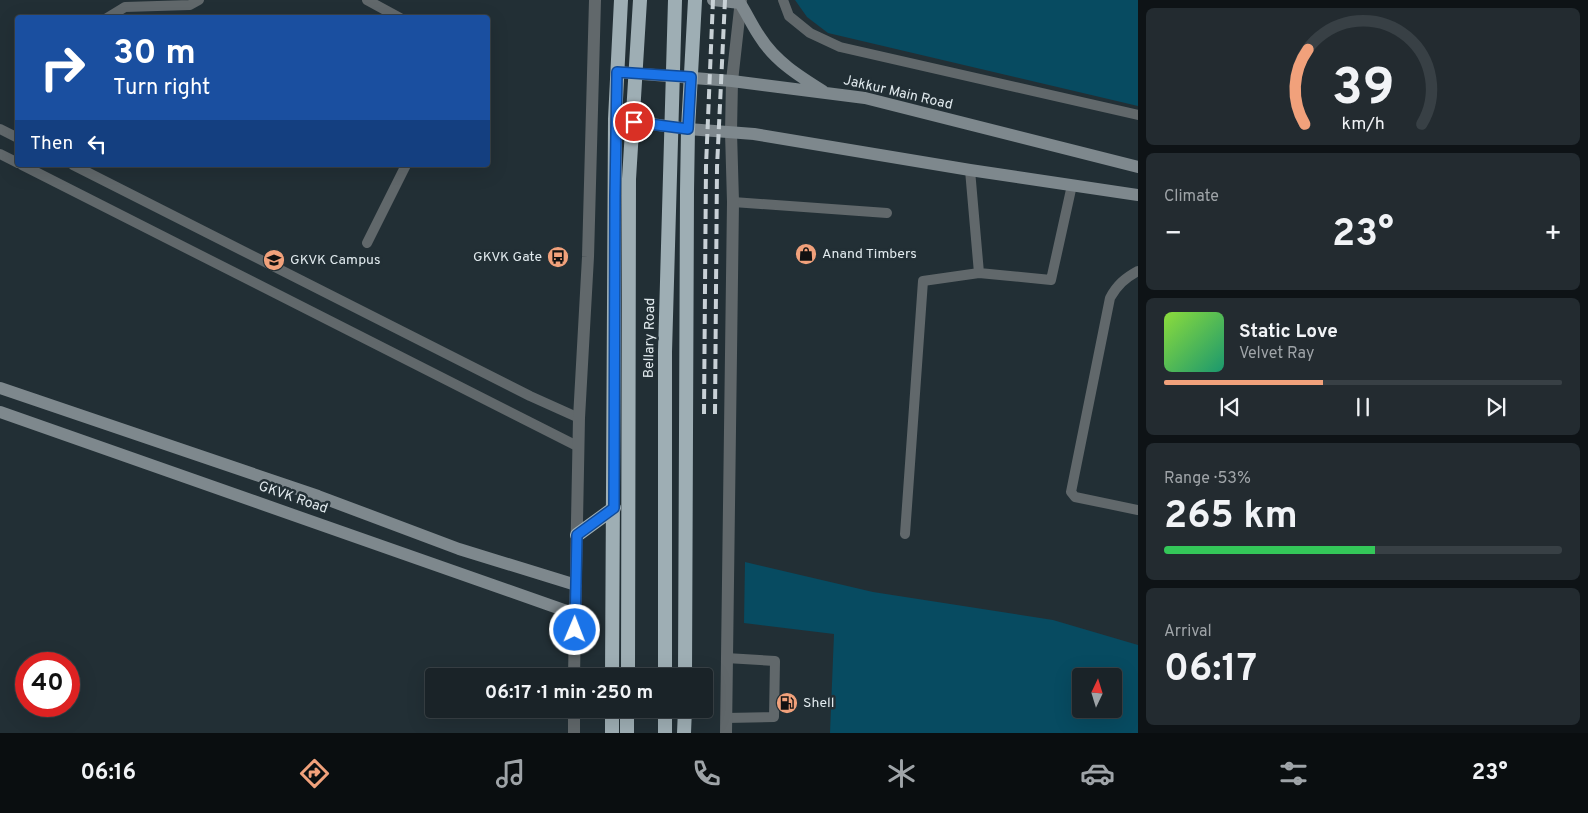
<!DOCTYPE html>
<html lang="en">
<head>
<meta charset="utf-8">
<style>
  :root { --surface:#1a2328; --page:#232b30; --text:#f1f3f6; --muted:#9fa4a8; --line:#384045; --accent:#f1a17b }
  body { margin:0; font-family:Overpass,sans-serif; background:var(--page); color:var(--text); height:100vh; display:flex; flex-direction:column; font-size:19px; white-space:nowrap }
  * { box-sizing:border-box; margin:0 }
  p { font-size:16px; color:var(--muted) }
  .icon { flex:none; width:28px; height:28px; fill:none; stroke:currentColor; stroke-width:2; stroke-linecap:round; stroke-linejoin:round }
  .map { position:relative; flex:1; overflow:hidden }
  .panel { display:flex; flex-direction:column; gap:8px; padding:8px; background:#0e1316; width:450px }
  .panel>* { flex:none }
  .top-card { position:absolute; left:15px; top:15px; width:475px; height:152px; border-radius:5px; box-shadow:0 5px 20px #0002,0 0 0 1px var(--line); background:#1a4fa0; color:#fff; overflow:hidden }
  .needle { width:32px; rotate:4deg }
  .fabs { position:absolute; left:1072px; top:668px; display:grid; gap:10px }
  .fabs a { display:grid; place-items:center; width:50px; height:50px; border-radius:5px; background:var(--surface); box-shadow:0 5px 20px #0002,0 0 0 1px var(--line); font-size:25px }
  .speed { position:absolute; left:15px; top:652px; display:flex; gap:10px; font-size:25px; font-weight:700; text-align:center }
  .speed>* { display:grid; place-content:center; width:65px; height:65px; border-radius:50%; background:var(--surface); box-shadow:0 5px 20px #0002,0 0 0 1px var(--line); line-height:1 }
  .speed .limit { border:8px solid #d22; background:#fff; color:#111 }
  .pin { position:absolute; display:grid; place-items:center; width:42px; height:42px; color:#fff; margin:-21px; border:2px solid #fff; border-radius:50%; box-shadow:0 1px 5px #0007 }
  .me { position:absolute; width:55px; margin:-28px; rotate:1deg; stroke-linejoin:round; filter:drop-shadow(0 0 4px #0008) }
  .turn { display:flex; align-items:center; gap:18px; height:105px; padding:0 15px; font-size:22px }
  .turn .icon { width:65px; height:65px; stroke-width:2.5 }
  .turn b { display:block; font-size:35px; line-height:42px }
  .then { display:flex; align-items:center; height:48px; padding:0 15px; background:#0003; gap:10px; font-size:19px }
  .big { font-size:38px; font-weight:700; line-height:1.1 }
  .panel .card { flex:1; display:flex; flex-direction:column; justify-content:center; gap:8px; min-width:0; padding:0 18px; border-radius:8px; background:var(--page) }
  .panel .dial { align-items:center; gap:0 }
  .dial svg { height:130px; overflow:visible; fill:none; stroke:var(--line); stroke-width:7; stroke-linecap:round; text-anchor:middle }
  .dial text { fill:var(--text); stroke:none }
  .song { display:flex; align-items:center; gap:15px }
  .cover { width:60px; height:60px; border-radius:8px; background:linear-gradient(135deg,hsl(90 70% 55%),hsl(160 70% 35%)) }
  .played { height:5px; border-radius:2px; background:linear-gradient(90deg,var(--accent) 40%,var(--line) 40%) }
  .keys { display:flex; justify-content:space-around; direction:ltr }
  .heat { display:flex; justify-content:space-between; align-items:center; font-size:28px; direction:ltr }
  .charge { height:8px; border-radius:4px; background:linear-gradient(90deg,#34c759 53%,var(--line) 0) }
  .trip { position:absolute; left:425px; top:668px; width:288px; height:50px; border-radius:5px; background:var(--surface); box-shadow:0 5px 20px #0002,0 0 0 1px var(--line); font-weight:700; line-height:50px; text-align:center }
  .tab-bar { display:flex; height:80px; justify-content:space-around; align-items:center; background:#0a0e10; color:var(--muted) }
  .tab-bar .icon { width:35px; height:35px }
  .tab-bar .on { color:var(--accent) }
  .tab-bar b { font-size:22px; color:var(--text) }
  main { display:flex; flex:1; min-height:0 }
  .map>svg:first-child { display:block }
  .green { fill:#074b61; fill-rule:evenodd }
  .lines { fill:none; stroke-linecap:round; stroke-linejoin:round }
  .service { stroke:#61686b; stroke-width:10 }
  .tertiary { stroke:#61686b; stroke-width:12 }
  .secondary { stroke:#7e888d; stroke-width:12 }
  .trunk { stroke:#9eaeb4; stroke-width:14 }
  .rail { stroke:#c8d1d6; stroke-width:4; stroke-dasharray:10 5; stroke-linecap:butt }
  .trunk-bridge { stroke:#9eaeb4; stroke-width:14 }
  .route-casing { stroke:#114b97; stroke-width:12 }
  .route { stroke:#1a73e8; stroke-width:9 }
  .labels { text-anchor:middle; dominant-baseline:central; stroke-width:5; stroke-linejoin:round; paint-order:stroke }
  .street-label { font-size:14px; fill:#e1eaee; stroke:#222f35 }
  .poi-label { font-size:14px; fill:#e1eaee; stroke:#222f35; text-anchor:start }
</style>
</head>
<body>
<main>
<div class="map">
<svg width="1138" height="733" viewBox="0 0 1138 733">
  <rect width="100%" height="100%" fill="#222f35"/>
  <path class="green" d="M 795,0 L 1138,0 L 1138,106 L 828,33 L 807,17 Z
    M 745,562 L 873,592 L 1053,620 L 1138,645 L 1138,733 L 830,733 L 834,634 L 744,623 ZM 1081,676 L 1114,676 L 1114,709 L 1081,709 Z"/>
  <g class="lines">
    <path class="service" d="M 367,0 L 400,18
      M 783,0 L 789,16 L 810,33 L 840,47 L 1138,115
      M 107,18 L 125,7 L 190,5 L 199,0
      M 0,129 L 18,138
      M 0,154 L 18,163
      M 22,165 L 579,447
      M 73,165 L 530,396 L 579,418
      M 970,170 L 979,273
      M 733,202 L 887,213
      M 367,243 L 406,165
      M 1138,271 C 1125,278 1117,285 1110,298 L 1071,492 L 1075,497 L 1138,510
      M 905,534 L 923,281 L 979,273 L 1051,280 L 1072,185
      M 726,718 L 774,717 L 775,661 L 726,658"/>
    <path class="tertiary" d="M 574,676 L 579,418 L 588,257 L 595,0
      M 574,709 L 574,733
      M 726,733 L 733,202 L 731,132 L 732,81 L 741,0"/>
    <path class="secondary" d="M 713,0 L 740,3 C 747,14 753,27 760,37 C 775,61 799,76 823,91
      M 617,72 L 732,81 L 865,98 L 1138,167
      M 615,119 L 688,129 L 754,134 L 970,170 L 1138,195
      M 0,388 L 318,496 L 459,549 L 576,585
      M 0,412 L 575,614"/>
    <path class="trunk" d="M 577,535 L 614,508
      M 612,676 L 615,119 L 621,0
      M 685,676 L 687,191 L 688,129 L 695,0
      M 612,733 L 612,709
      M 627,733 L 627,709
      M 665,733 L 665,709
      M 684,733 L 685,709"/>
    <path class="rail" d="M 704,414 L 706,166 L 713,0
      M 715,414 L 717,167 L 725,0"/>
    <path class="trunk-bridge" d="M 628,676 L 629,179 L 640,0
      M 665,676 L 665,352 L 675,0"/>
  </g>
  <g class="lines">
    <g class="route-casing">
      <path id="route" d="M 575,630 L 577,535 L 614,508 L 615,196 L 617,72 L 691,77 L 688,129 L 634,122"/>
    </g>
    <use href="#route" class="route"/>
  </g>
  <defs>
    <g id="shop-disc" transform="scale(1.125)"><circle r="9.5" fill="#f1a17b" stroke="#222f35"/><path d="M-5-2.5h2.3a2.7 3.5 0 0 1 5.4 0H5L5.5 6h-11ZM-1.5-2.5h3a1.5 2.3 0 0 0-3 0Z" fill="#111"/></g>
    <g id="bus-disc" transform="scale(1.125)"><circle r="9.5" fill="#f1a17b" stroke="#222f35"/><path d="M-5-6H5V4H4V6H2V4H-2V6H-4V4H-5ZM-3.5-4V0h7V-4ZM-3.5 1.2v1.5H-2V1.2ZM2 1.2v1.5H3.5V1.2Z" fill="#111"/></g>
    <g id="university-disc" transform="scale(1.125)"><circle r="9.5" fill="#f1a17b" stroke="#222f35"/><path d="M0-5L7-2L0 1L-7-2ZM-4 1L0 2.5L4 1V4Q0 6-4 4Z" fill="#111"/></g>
    <g id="fuel-disc" transform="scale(1.125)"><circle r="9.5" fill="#f1a17b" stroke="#222f35"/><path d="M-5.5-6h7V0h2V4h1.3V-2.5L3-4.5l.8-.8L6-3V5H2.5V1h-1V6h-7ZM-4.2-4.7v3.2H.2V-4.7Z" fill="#111"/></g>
  </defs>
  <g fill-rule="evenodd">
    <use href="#shop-disc" x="806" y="254"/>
    <use href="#bus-disc" x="558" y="257"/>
    <use href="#university-disc" x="274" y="260"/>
    <use href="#fuel-disc" x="787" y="703"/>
  </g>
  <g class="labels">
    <g class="street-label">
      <text transform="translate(898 93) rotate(13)">Jakkur Main Road</text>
      <text transform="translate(650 338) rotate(-89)">Bellary Road</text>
      <text transform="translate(293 498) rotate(19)">GKVK Road</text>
    </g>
    <g class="poi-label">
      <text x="822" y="254">Anand Timbers</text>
      <text x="542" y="257" text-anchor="end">GKVK Gate</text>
      <text x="290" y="260">GKVK Campus</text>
      <text x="803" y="703">Shell</text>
    </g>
  </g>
</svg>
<div class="fabs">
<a><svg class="needle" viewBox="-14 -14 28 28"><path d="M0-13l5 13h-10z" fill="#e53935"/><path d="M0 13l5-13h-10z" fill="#9fa4a8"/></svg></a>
</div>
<div class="speed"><div class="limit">40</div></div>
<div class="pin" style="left:634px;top:122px;background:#d93025"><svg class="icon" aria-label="arrive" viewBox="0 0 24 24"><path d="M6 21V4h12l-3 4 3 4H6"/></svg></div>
<svg class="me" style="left:575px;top:630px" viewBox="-20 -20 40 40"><circle r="17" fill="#1a73e8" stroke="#fff" stroke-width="3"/><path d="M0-11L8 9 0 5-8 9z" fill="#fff"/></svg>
<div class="trip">06:17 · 1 min · 250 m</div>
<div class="top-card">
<div class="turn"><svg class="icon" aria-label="right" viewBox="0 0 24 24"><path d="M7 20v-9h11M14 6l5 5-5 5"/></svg><div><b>30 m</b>Turn right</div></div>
<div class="then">Then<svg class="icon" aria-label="left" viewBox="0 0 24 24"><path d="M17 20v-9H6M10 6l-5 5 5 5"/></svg></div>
</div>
</div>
<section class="panel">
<div class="card dial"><svg viewBox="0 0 100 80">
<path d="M14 69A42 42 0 1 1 86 69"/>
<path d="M14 69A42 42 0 0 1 16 23" stroke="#f1a17b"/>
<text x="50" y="56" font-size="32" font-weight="700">39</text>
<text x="50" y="72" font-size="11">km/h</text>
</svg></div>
<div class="card"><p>Climate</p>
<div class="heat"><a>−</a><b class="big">23°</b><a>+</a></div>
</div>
<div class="card">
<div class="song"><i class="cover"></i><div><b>Static Love</b><p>Velvet Ray</p></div></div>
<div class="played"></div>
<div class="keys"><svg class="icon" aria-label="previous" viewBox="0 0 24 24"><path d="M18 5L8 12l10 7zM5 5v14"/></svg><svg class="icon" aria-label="pause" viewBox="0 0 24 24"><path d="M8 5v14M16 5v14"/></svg><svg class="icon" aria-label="next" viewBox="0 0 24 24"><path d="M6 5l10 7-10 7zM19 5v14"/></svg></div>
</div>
<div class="card"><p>Range · 53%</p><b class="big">265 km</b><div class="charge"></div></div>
<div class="card"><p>Arrival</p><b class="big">06:17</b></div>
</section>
</main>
<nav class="tab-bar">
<b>06:16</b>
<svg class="icon on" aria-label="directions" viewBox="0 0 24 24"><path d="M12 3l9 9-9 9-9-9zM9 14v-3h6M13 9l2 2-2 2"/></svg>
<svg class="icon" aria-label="music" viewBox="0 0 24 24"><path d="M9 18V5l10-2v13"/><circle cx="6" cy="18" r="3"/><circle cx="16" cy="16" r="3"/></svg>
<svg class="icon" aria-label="phone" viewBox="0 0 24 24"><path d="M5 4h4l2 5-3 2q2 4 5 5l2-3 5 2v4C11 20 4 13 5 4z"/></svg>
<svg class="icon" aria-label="climate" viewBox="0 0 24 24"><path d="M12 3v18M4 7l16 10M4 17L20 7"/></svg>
<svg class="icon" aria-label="car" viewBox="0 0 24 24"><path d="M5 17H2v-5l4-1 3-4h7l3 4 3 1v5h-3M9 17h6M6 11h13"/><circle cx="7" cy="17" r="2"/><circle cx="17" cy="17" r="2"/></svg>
<svg class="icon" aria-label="filters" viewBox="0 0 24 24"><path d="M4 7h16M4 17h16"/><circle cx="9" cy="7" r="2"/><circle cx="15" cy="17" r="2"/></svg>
<b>23°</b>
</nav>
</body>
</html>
